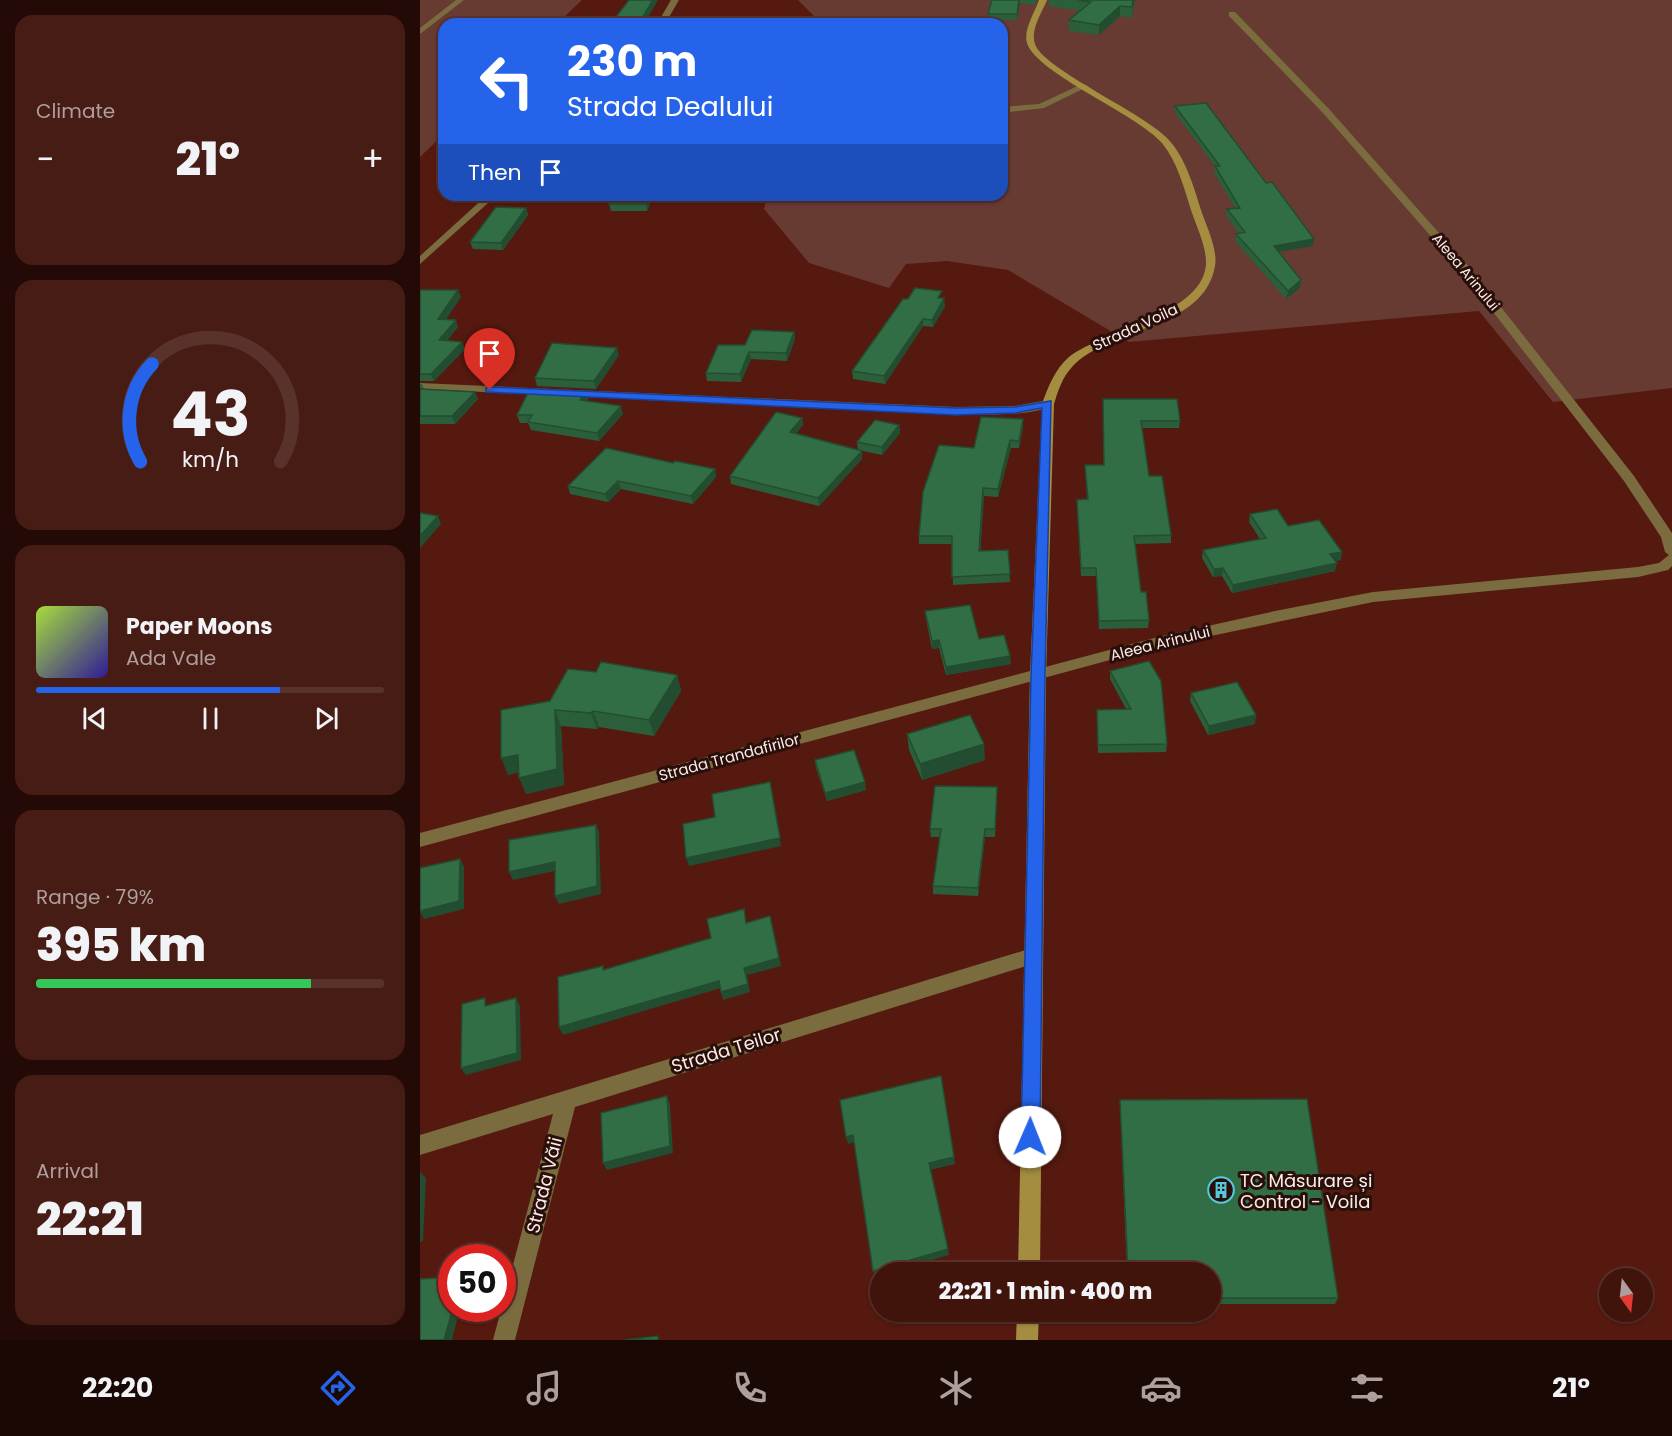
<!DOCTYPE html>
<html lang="en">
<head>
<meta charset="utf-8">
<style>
  :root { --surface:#40130b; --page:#471c14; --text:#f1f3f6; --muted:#ae9e9d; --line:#59322c; --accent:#2563eb }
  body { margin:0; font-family:Poppins,sans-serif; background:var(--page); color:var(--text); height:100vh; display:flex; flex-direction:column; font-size:22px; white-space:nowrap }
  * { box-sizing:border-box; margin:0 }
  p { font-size:20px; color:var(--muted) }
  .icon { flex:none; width:33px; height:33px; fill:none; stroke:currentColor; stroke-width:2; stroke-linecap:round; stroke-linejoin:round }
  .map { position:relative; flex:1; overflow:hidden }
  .details { display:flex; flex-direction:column; gap:15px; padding:15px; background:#230a06; width:420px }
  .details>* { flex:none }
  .guide { position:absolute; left:18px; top:18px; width:570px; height:183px; border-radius:18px; box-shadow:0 2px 4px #0004,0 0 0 2px var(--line); background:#2563eb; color:#fff; overflow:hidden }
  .needle { width:39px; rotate:165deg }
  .tools { position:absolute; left:1179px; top:1268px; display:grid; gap:12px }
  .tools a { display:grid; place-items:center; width:54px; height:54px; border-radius:50%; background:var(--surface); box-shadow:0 2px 4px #0004,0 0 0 2px var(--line); font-size:30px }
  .speed { position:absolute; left:18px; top:1244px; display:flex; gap:12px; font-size:30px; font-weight:700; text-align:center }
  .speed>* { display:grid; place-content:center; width:78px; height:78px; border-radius:50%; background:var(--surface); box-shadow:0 2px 4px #0004,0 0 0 2px var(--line); line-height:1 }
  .speed .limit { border:9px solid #d22; background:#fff; color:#111 }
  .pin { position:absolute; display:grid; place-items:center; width:51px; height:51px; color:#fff; margin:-62px -26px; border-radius:50% 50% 50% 0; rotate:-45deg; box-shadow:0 0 6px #0007 }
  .pin .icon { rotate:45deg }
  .me { position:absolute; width:66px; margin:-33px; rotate:1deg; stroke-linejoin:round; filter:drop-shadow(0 0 4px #0008) }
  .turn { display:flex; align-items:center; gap:21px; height:126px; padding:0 30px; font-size:27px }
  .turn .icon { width:78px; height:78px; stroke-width:2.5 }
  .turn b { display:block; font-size:42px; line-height:51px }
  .then { display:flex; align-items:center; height:57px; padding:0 30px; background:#0003; gap:12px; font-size:22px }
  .big { font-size:45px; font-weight:800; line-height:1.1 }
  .details .card { flex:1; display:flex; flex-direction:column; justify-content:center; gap:9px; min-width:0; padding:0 21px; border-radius:18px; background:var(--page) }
  .details .dial { align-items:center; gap:0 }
  .dial svg { height:156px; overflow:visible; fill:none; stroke:var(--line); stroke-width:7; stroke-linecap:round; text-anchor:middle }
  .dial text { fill:var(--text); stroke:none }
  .song { display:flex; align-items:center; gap:18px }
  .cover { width:72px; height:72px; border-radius:9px; background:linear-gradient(135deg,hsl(80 70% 55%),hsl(250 70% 35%)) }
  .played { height:6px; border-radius:3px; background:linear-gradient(90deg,var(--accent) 70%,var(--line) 70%) }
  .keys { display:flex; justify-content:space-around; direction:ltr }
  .heat { display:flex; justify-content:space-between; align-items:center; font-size:33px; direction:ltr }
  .charge { height:9px; border-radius:4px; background:linear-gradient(90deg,#34c759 79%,var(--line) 0) }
  .trip { position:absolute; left:450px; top:1262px; width:351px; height:60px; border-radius:30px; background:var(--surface); box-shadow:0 2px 4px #0004,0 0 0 2px var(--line); font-weight:800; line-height:60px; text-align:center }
  .menu { display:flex; height:96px; justify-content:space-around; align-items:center; background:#1a0804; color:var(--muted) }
  .menu .icon { width:42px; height:42px }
  .menu .current { color:var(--accent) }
  .menu b { font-size:27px; color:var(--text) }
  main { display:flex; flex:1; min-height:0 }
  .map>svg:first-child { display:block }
  .green { fill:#673a32 }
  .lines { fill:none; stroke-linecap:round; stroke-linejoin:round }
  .street { fill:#7a6c3e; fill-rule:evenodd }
  .secondary { fill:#a48d40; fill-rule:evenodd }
  .wall { fill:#2b5f3b }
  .shaded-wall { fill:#234d30 }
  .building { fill:#326e45; stroke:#234d30; stroke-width:1.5 }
  .route { fill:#2563eb; stroke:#184099; stroke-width:1.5 }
  .labels { text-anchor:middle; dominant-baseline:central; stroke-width:6; stroke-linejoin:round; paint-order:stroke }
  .far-street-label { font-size:14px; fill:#fcebe8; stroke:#290f0a }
  .street-label { font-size:15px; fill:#fcebe8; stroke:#290f0a }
  .near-street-label { font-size:18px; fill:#fcebe8; stroke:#290f0a }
  .near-poi-label { font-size:18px; fill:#fcebe8; stroke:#290f0a; text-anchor:start }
</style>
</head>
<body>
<main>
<section class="details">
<div class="card"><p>Climate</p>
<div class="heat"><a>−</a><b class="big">21°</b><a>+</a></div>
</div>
<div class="card dial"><svg viewBox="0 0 100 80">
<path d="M14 69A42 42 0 1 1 86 69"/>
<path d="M14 69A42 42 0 0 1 20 19" stroke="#2563eb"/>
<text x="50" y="56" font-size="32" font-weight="700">43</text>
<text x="50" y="72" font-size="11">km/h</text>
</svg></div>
<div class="card">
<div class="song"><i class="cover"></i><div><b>Paper Moons</b><p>Ada Vale</p></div></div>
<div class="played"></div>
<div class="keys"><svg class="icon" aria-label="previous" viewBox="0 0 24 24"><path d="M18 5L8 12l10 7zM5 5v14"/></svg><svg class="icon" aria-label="pause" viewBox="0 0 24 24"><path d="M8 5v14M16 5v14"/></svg><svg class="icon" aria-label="next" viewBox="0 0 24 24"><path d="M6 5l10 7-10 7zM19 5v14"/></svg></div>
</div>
<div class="card"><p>Range · 79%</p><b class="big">395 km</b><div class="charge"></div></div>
<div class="card"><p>Arrival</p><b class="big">22:21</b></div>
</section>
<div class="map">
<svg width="1252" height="1340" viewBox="0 0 1252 1340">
  <rect width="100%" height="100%" fill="#55190f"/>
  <path class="green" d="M 0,0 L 162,0 L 137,24 L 24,24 L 24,134 L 0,157 Z
    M 378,0 L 1252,0 L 1252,388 L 1133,402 L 1059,311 L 709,342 L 588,270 L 527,261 L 486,264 L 469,288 L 389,263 L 344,209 L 348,195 L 582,195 L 582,24 L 394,24 L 395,17 Z"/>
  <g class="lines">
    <path class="street" d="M 36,0 L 44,0 L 0,34 L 0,28 Z
      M 251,0 L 259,0 L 245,24 L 237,24 Z
      M 809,12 L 815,12 L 909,109 L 1051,269 L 1214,476 L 1252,533 L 1252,566 L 1248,570 L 1218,577 L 953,602 L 738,647 L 0,847 L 0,833 L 738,637 L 855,611 L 953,592 L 1218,567 L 1239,563 L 1249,555 L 1245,552 L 1241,537 L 1204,481 L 1043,273 L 903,113 L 809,16 Z
      M 662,84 L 669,86 L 624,108 L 582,113 L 582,107 L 619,104 Z
      M 67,195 L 77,195 L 0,264 L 0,256 Z
      M 0,383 L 536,407 L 595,406 L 628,400 L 634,404 C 619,417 557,414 536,415 L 0,389 Z
      M 612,948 L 619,950 L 621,956 L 619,962 L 155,1107 L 95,1340 L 73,1340 L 133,1114 L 0,1155 L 0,1135 Z"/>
    <path class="secondary" d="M 619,0 L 627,0 C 622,12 610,30 615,44 C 623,69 724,113 748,139 C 766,158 774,188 782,213 C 787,227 798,251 795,266 C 784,330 690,326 652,367 C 642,378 638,391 634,404 L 626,675 L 620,1272 L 598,1272 L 610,675 L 622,404 C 628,387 635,369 649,357 C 683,330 786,314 786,262 C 786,246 776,225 771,210 C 764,188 757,161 742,143 C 717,114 617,74 607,43 C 603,30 615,12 619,0 Z
      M 597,1311 L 619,1311 L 618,1340 L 596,1340 Z"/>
  </g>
  <path class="wall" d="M 570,0 L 617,0 L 615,5 L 600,3 L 597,20 L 568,20 L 568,14 L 571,3 Z
    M 629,0 L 716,0 L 714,2 L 712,18 L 700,16 L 679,35 L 649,31 L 649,20 L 660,11 L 629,6 Z
    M 582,60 L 586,71 L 586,77 L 582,77 Z
    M 755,106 L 893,246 L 859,252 L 881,280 L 880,288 L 866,299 L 815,241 L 816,234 L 819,233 L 806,216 L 807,209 L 815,208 L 794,173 L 795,166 L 755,113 Z
    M 24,155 L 24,167 L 22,166 L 20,159 Z
    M 193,195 L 233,195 L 227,211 L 191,211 L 189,204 Z
    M 106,208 L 108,215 L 83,250 L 53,249 L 50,242 Z
    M 0,290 L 41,297 L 26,319 L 38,327 L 27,340 L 42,342 L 45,349 L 14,381 L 0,381 Z
    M 522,298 L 525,306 L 513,327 L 503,326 L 465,384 L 433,379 L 432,371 L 488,299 Z
    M 374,332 L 375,339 L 367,361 L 331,359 L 321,382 L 287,381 L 286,373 L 325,345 Z
    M 199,355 L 176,389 L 117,386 L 115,378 Z
    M 0,384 L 2,384 L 4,389 L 58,399 L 35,424 L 0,424 Z
    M 168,399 L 167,401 L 203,414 L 179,441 L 111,430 L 108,423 L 100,423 L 97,415 Z
    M 683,407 L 760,421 L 759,428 L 722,428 L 729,476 L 751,535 L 751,543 L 715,544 L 721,592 L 729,620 L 728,628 L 679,629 L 676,576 L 661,576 L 657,500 L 667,499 L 665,465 L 684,465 Z
    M 382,418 L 383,425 L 376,433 L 438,450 L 437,442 L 479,425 L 480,433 L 462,455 L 438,450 L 442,459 L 399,506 L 311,484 L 310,476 Z
    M 603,427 L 599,448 L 591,448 L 578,497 L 564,496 L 560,551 L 588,550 L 590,582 L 533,585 L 532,544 L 499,544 L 499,536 L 554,448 Z
    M 186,448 L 296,477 L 273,504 L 201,489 L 188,502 L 150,494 L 148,486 Z
    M 830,514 L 868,526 L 921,560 L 915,561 L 915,571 L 812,593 L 802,576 L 793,577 L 782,558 L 783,550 L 840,539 L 829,522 Z
    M 505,611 L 559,639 L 591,664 L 526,675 L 519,648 L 512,649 L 506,619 Z
    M 690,671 L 747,744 L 746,752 L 678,753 L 677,710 L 706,709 L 690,679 Z
    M 176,672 L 257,675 L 261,691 L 234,736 L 179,727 L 177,729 L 141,726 L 144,785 L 106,794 L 98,772 L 88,775 L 130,701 Z
    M 771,693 L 835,724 L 788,735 L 770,701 Z
    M 487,734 L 565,760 L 502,780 L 489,750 Z
    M 395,760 L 446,790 L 407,801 L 396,768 Z
    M 577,795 L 575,837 L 565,837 L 558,896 L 513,894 L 513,886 L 520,837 L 511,837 L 510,829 Z
    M 700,1100 L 918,1298 L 915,1304 L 790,1304 L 790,1272 L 707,1272 L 700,1107 Z"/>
  <path class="shaded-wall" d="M 233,0 L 238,0 L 224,24 L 220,21 Z
    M 599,0 L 600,3 L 597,20 L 597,14 Z
    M 713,0 L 716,0 L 714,2 L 712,18 Z
    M 700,6 L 700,16 L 679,35 L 679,25 Z
    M 229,195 L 233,195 L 227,211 L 226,204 Z
    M 106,208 L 108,215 L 83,250 L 81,243 Z
    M 894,239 L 893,246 L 853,253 L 854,246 Z
    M 881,280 L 880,288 L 866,299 L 868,291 Z
    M 38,290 L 41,297 L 21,327 L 18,319 Z
    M 524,298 L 525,306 L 513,327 L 512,320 Z
    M 503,319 L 503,326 L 465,384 L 464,376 Z
    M 36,320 L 38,327 L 22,347 L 19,340 Z
    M 374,332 L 375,339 L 367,361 L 366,353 Z
    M 42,342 L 45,349 L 14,381 L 11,374 Z
    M 197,348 L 199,355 L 176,389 L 174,381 Z
    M 329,352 L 331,359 L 321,382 L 320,374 Z
    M 55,392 L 58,399 L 35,424 L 32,416 Z
    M 166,392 L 168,399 L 163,408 L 160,400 Z
    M 201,406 L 203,414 L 179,441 L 177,433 Z
    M 382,418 L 383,425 L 371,440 L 370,432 Z
    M 603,419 L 603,427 L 599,448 L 599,441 Z
    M 479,425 L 480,433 L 462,455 L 462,447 Z
    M 590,440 L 591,448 L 578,497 L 578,489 Z
    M 442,451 L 442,459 L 399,506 L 398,498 Z
    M 295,469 L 296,477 L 273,504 L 271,496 Z
    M 198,481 L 201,489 L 188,502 L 185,494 Z
    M 563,488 L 564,496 L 560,559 L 559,551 Z
    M 18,516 L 21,524 L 0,548 L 0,536 Z
    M 922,552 L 921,560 L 909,562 L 910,554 Z
    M 917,563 L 915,571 L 812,593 L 813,585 Z
    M 803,568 L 802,576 L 793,577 L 794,569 Z
    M 519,640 L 519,648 L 512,649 L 512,641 Z
    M 590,656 L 591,664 L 526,675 L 526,667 Z
    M 257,675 L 261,691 L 234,736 L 229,720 Z
    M 135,710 L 141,726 L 144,785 L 106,794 L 99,778 Z
    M 173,711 L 179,727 L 177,729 L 171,713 Z
    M 836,715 L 835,724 L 788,735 L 789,726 Z
    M 564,744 L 565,760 L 502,780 L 500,764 Z
    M 98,755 L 105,771 L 88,775 L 81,758 Z
    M 350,782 L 361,846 L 269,866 L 266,858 Z
    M 445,782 L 446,790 L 407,801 L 405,793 Z
    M 577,787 L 577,795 L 575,837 L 575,829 Z
    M 176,825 L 179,832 L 181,894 L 139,904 L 135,896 Z
    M 565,829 L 565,837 L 558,896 L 558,888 Z
    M 40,859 L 44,867 L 44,909 L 4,919 L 0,912 L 0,911 Z
    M 135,862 L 139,870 L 93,880 L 89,872 Z
    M 352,924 L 361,966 L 327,975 L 330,992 L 303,1000 L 301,992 L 324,968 Z
    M 299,981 L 301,988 L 143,1035 L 139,1027 Z
    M 96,998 L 100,1006 L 101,1060 L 46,1075 L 41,1068 Z
    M 247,1096 L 250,1104 L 253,1153 L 187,1170 L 183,1163 Z
    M 433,1135 L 435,1142 L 428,1144 L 426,1137 Z
    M 534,1157 L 535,1164 L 510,1170 L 509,1163 Z
    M 0,1172 L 6,1178 L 3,1241 L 0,1242 Z
    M 528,1249 L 529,1255 L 471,1272 L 460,1272 L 460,1275 L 455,1277 L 453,1271 Z
    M 33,1308 L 40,1308 L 32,1340 L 24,1340 Z"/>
  <path class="building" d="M 209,0 L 233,0 L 220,21 L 271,21 L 269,24 L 197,24 L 193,21 Z
    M 572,0 L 599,0 L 597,14 L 568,14 Z
    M 658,0 L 713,0 L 712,7 L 700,6 L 679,25 L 649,20 L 671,2 Z
    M 582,60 L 586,71 L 582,71 Z
    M 786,103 L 846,183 L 852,182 L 894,239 L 854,246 L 881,280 L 868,291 L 816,234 L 825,232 L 807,209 L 820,208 L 795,166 L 800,166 L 755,106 Z
    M 24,155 L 24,162 L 20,159 Z
    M 193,195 L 229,195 L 226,204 L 189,204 Z
    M 76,207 L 106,208 L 81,243 L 50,242 Z
    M 495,288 L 522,291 L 518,298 L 524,298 L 512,320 L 503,319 L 464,376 L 432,371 L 483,299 L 488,299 Z
    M 0,290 L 38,290 L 18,319 L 36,320 L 19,340 L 42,342 L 11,374 L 0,374 Z
    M 332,330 L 374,332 L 366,353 L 329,352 L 320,374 L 286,373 L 298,345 L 325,345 Z
    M 132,343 L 197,348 L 174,381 L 115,378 Z
    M 0,389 L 55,392 L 32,416 L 0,416 Z
    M 110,389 L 166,392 L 160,400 L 201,406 L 177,433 L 108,422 L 112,415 L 97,415 Z
    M 683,399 L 757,399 L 760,421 L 721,421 L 729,476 L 742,476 L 751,535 L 714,536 L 721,592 L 726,592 L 729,620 L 679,621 L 676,568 L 661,568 L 657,500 L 668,499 L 665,465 L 684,465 Z
    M 356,412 L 382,418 L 370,432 L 442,451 L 398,498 L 310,476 Z
    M 561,417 L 603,419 L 599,441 L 590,440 L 578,489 L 563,488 L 559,551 L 588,550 L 590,574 L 532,577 L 532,536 L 499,536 L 503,492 L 519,445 L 554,448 Z
    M 455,420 L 479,425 L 462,447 L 437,442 Z
    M 186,448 L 253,463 L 255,461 L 295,469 L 271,496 L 198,481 L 185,494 L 148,486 Z
    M 857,509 L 868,526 L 899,520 L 922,552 L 910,554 L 917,563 L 813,585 L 803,568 L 794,569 L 783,550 L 846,538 L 830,514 Z
    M 0,513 L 18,516 L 0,536 Z
    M 550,605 L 559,639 L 584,635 L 590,656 L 526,667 L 519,640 L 512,641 L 505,611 Z
    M 729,661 L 741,681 L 747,744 L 678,745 L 677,710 L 711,709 L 690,671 Z
    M 181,662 L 257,675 L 229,720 L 173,711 L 171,713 L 135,710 L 137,769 L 99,778 L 98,755 L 81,758 L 81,710 L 130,701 L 148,669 L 176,672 Z
    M 817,682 L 836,715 L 789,726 L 771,693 Z
    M 550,715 L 564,744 L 500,764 L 487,734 Z
    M 434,750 L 445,782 L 405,793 L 395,760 Z
    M 350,782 L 360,838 L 266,858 L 263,824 L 295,817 L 292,794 Z
    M 515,786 L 577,787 L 575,829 L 565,829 L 558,888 L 513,886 L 521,829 L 510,829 Z
    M 176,825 L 177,886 L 135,896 L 135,862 L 89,872 L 89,840 Z
    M 40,859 L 39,901 L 0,911 L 0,868 Z
    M 324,909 L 326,923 L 350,916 L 359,958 L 324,968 L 328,984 L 301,992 L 299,981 L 139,1027 L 138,977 L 183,966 L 183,970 L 291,938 L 287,919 Z
    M 65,998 L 65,1006 L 96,998 L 97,1053 L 41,1068 L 42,1004 Z
    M 521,1076 L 534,1157 L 509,1163 L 528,1249 L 453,1271 L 433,1135 L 426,1137 L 420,1100 Z
    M 247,1096 L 250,1146 L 183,1163 L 181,1113 Z
    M 887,1099 L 918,1298 L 790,1298 L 790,1272 L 708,1272 L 700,1100 Z
    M 32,1277 L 32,1308 L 33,1308 L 24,1340 L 0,1340 L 0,1279 Z
    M 238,1336 L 238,1340 L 205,1340 Z"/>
  <path class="route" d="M 70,387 L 536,408 L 595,407 L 631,401 L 625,675 L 620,1137 L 617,1144 L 610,1147 L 604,1144 L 601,1137 L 611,675 L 622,408 L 595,413 L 536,415 L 66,392 L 66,388 Z"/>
  <defs>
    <g id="building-ring" transform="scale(1.35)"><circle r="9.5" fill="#290f0a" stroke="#55cadf" stroke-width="1.5"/><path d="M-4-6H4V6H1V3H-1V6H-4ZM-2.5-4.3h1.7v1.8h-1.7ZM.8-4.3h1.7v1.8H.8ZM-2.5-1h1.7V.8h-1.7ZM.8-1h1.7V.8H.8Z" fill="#55cadf"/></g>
  </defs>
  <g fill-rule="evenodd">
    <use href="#building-ring" x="801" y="1190"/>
  </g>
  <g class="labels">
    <g class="far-street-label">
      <text transform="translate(1046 272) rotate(50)">Aleea Arinului</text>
    </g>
    <g class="street-label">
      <text transform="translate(715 327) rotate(-25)">Strada Voila</text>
      <text transform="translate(740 643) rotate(-14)">Aleea Arinului</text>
      <text transform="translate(309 757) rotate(-15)">Strada Trandafirilor</text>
    </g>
    <g class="near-street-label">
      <text transform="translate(306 1050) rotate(-17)">Strada Teilor</text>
      <text transform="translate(124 1185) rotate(-76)">Strada Văii</text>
    </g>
    <g class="near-poi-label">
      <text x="820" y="1180">TC Măsurare și<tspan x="820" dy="21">Control - Voila</tspan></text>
    </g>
  </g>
</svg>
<div class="tools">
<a><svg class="needle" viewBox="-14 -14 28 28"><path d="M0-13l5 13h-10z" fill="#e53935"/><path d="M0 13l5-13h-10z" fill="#ae9e9d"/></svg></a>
</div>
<div class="speed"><div class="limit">50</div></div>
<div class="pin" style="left:70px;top:390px;background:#d93025"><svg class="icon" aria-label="arrive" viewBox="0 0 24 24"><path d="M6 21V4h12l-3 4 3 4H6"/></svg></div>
<svg class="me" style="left:610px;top:1137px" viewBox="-20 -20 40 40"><circle r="19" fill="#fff"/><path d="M0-13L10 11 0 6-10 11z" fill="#2563eb"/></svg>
<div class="trip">22:21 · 1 min · 400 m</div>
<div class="guide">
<div class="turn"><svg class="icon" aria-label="left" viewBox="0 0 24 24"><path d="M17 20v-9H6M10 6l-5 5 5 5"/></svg><div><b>230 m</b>Strada Dealului</div></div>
<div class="then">Then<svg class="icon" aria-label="arrive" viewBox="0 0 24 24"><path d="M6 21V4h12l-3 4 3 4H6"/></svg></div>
</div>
</div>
</main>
<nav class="menu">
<b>22:20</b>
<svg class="icon current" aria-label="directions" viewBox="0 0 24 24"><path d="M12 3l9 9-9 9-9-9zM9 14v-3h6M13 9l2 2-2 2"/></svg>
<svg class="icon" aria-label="music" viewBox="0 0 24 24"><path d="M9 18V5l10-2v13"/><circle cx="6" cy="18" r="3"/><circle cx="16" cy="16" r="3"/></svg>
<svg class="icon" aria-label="phone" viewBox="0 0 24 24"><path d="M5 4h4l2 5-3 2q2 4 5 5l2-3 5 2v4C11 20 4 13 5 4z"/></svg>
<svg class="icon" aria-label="climate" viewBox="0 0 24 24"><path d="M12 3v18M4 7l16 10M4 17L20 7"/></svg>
<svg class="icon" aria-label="car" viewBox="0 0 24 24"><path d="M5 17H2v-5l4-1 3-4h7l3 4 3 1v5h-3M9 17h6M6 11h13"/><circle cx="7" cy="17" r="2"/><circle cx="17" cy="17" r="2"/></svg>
<svg class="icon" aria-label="filters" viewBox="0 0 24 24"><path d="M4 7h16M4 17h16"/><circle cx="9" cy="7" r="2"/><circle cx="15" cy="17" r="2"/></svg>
<b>21°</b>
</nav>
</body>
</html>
